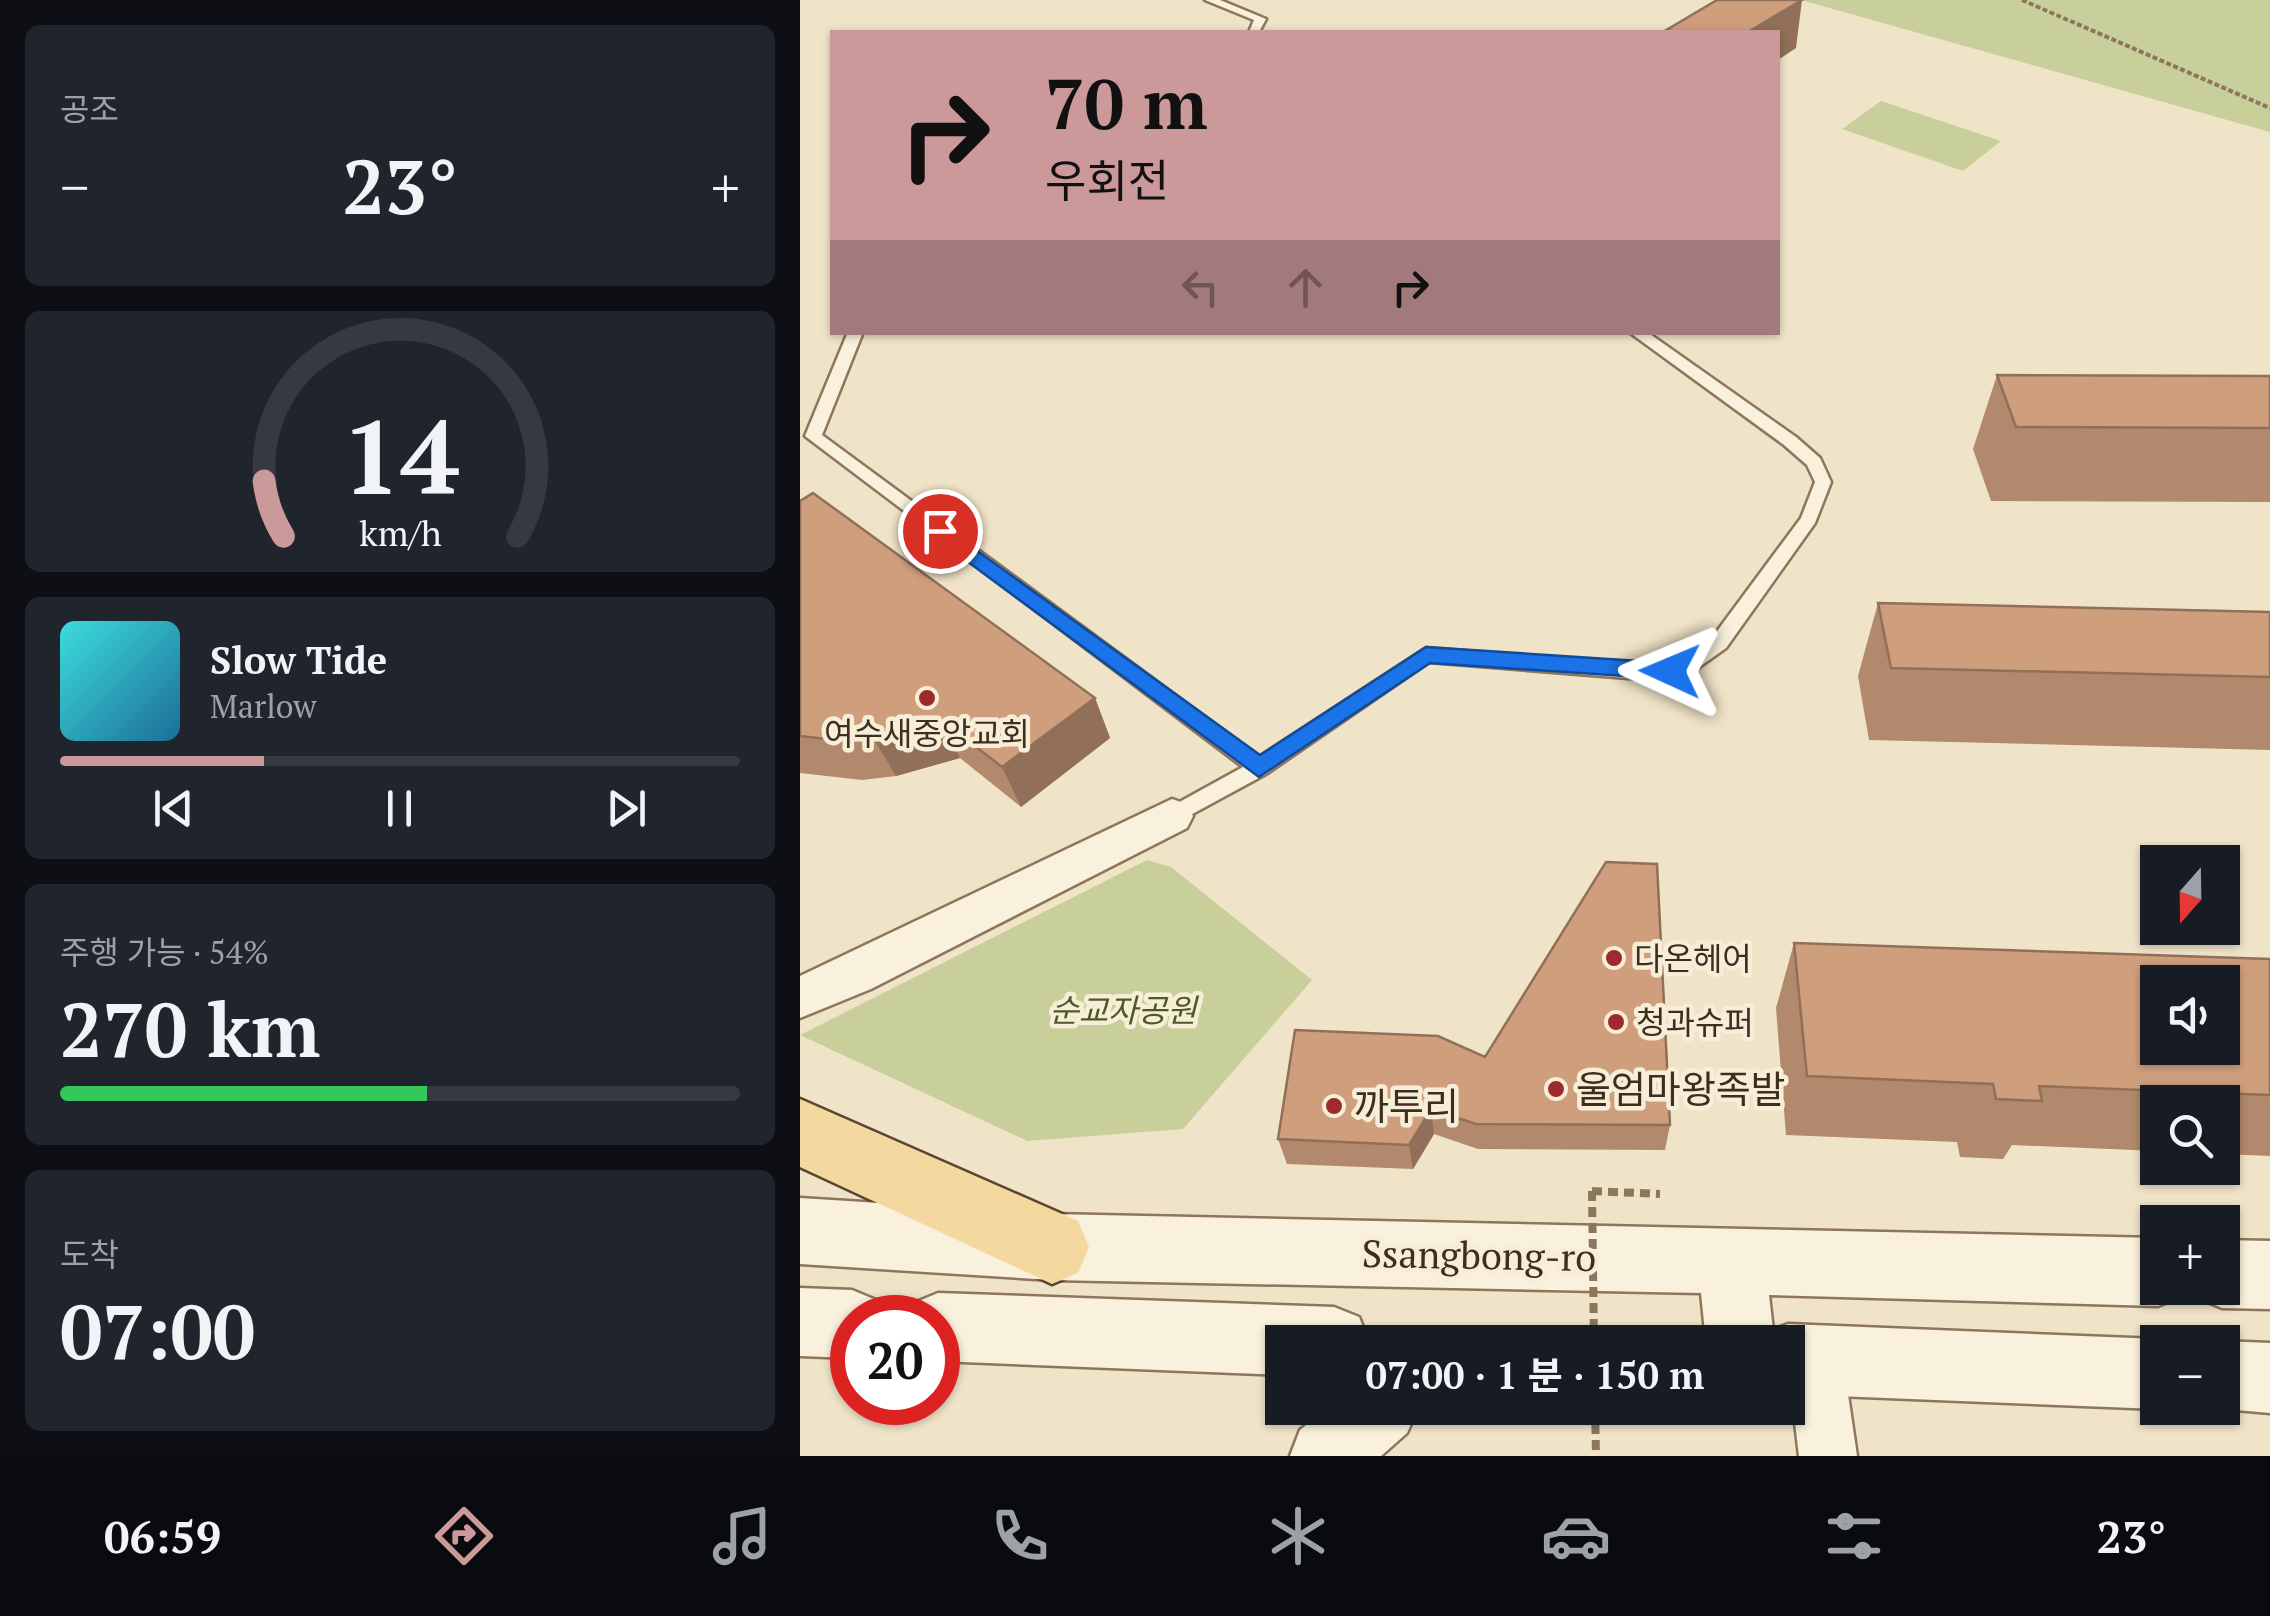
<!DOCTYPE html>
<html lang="ko">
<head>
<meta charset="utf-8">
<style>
  :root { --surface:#171b24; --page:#20242c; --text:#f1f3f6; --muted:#9ea1a6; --line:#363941; --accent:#cc999b }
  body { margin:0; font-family:"PT Serif","Noto Sans KR",serif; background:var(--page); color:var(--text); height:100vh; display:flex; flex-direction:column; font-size:38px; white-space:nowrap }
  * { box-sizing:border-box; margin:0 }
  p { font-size:32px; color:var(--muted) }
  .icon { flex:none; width:55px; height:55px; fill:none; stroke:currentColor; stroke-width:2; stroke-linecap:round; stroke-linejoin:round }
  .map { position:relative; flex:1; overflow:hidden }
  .side { display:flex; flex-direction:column; gap:25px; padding:25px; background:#0d0f14; width:800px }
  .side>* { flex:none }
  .banner { position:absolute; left:30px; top:30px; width:950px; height:305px; border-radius:0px; box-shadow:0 2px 8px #0004; background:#cc999b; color:#111; overflow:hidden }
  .needle { width:65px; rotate:200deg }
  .buttons { position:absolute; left:1340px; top:845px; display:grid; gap:20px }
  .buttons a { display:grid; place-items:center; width:100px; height:100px; border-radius:0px; background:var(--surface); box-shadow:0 2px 8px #0004; font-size:50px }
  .speed { position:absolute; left:30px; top:1295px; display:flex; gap:20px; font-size:50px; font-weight:700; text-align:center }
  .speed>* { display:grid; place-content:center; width:130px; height:130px; border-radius:50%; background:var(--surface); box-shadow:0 2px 8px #0004; line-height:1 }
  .speed .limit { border:15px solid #d22; background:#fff; color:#111 }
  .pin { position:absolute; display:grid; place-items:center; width:85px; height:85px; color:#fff; margin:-42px; border:5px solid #fff; border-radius:50%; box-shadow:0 2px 10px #0007 }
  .me { position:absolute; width:110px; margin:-55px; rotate:271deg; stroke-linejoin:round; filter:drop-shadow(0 0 8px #0008) }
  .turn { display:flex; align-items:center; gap:35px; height:210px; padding:0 50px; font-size:45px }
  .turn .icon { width:130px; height:130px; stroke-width:2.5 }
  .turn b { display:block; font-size:70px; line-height:85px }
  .lanes { display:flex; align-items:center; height:95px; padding:0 50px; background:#0003; justify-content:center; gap:50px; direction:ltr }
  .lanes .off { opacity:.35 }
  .big { font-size:75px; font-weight:700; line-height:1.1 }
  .side .tile { flex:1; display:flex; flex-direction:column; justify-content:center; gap:15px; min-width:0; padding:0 35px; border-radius:15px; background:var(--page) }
  .side .dial { align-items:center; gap:0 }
  .dial svg { height:260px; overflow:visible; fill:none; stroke:var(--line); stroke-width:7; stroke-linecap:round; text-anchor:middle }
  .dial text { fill:var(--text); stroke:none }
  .song { display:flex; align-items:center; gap:30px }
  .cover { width:120px; height:120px; border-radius:15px; background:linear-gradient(135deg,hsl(180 70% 55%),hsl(200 70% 35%)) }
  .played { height:10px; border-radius:5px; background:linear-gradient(90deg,var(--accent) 30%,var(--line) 30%) }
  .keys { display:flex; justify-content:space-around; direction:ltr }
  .heat { display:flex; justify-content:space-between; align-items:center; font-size:55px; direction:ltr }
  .charge { height:15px; border-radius:8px; background:linear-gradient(90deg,#34c759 54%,var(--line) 0) }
  .trip { position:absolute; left:465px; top:1325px; width:540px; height:100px; border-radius:0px; background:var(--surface); box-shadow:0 2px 8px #0004; font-weight:700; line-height:100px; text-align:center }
  .tabs { display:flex; height:160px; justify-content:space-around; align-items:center; background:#090b0e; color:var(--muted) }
  .tabs .icon { width:70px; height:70px }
  .tabs .selected { color:var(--accent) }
  .tabs b { font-size:45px; color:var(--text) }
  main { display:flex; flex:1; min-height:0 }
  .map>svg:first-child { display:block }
  .green { fill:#c9cf9b }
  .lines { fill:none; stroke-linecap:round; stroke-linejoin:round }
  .service-casing { stroke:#8d765c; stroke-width:5 }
  .minor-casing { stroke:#8d765c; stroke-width:5 }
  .tertiary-casing { stroke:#8d765c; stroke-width:5 }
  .primary-casing { stroke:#5b4430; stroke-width:5 }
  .path-far1 { stroke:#8d765c; stroke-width:4; stroke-dasharray:5 2.5; stroke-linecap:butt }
  .path { stroke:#8d765c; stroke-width:8; stroke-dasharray:10 6; stroke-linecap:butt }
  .service { fill:#faf1dc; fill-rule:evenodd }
  .minor { fill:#faf1dc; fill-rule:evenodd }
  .tertiary { fill:#faf1dc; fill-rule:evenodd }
  .primary { fill:#f3d9a0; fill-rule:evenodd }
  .path-bridge { stroke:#8d765c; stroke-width:8; stroke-dasharray:10 6; stroke-linecap:butt }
  .wall { fill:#b2896c }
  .shaded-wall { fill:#916f58 }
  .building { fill:#cf9f7d; stroke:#916f58; stroke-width:2.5; fill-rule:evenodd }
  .route { fill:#1a73e8; stroke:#114b97; stroke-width:2.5 }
  .poi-dot { fill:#9e2a2b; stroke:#f7eed8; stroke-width:4 }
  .labels { text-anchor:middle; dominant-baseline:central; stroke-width:9; stroke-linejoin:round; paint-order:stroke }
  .poi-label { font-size:32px; fill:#3d2e20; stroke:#f7eed8; text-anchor:start }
  .park-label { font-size:32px; font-style:italic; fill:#4d5a26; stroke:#f7eed8 }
  .near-poi-label { font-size:38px; fill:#3d2e20; stroke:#f7eed8; text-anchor:start }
  .near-street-label { font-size:38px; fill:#3d2e20; stroke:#f7eed8 }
</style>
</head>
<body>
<main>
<section class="side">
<div class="tile"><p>공조</p>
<div class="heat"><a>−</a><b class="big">23°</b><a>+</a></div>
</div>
<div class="tile dial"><svg viewBox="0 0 100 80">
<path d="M14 69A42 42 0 1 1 86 69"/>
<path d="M14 69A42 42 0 0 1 8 52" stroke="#cc999b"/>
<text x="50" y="56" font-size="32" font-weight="700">14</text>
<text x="50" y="72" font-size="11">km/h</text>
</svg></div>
<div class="tile">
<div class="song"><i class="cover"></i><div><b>Slow Tide</b><p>Marlow</p></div></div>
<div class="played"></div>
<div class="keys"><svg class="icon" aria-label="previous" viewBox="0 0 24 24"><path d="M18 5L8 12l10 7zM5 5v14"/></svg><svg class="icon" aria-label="pause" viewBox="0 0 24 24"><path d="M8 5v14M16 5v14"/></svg><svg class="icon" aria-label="next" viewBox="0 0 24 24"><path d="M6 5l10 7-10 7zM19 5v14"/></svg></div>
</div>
<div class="tile"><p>주행 가능 · 54%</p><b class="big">270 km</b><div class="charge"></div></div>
<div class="tile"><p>도착</p><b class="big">07:00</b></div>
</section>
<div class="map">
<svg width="1470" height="1456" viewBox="0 0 1470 1456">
  <rect width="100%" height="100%" fill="#f0e4c8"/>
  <path class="green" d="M 1001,0 L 1470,0 L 1470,132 Z
    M 1081,101 L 1201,141 L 1163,171 L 1042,129 Z
    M 347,860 L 371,867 L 512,980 L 383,1129 L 227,1141 L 0,1035 Z"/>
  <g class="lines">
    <g class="service-casing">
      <path id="service" d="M 405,0 L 420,0 L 466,19 L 459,32 L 449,32 L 454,20 Z
        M 48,332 L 63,332 L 22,435 L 459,757 L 626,648 L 853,666 L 882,659 L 912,638 L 1001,518 L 1015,482 L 1007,465 L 984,445 L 829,332 L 847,332 L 996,437 L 1020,458 L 1031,482 L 1015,523 L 926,648 L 895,670 L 853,680 L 629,662 L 466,774 L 372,825 L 365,822 L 361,816 L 365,810 L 443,767 L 5,436 Z"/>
    </g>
    <g class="minor-casing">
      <path id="minor" d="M 372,799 L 387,804 L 393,816 L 387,828 L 71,989 L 0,1018 L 0,976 Z
        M 1015,1332 L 1035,1340 L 1043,1360 L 1057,1456 L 999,1456 L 988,1364 L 995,1340 Z"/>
    </g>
    <g class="tertiary-casing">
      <path id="tertiary" d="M 0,1198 L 252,1214 L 1358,1238 L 1358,1288 L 1385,1288 L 1382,1296 L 1358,1306 L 969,1295 L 973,1330 L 988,1324 L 1358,1339 L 1367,1342 L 1358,1342 L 1358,1408 L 1362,1408 L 1358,1409 L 988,1394 L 988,1342 L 906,1342 L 901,1293 L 252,1280 L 0,1264 Z
        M 1422,1240 L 1470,1241 L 1470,1309 L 1422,1308 L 1398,1298 L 1394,1288 L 1422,1288 Z
        M 0,1288 L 52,1290 L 76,1300 L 84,1318 L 52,1318 L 52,1358 L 0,1356 Z
        M 138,1293 L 534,1307 L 559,1317 L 569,1342 L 482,1342 L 482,1375 L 138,1361 L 138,1318 L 107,1318 L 114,1303 Z
        M 1422,1341 L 1470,1343 L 1470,1413 L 1413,1408 L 1422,1408 L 1422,1342 L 1418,1342 Z
        M 527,1408 L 618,1408 L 607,1433 L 581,1456 L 490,1456 L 500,1430 Z"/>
    </g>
    <g class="primary-casing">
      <path id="primary" d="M 0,1099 L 278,1221 L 289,1247 L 278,1273 L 252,1284 L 0,1167 Z"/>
    </g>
    <path class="path-far1" d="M 1222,0 L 1470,108"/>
    <path class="path" d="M 792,1191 L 860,1194
      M 795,1408 L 796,1456"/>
    <use href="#service" class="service"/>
    <use href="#minor" class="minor"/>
    <use href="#tertiary" class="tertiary"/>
    <use href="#primary" class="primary"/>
    <path class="path-bridge" d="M 792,1191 L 794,1342"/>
  </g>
  <path class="wall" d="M 1197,375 L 1470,376 L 1470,502 L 1191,501 L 1173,449 Z
    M 0,501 L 295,698 L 310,738 L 221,807 L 160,758 L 96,776 L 62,780 L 0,773 Z
    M 1078,603 L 1470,612 L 1470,750 L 1069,740 L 1058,676 Z
    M 994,943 L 1470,959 L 1470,1156 L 1422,1154 L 1422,1102 L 1358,1102 L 1358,1151 L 1212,1145 L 1203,1159 L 1160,1157 L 1157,1142 L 986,1135 L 976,1008 Z
    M 685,1057 L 870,1125 L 865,1150 L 678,1149 L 634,1134 L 613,1169 L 487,1164 L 478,1139 Z"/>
  <path class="shaded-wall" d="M 1002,0 L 996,48 L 978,60 L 978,32 L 948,32 Z
    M 295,698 L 310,738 L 221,807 L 202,767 Z
    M 139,718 L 160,758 L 96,776 L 72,736 Z
    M 631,1109 L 634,1134 L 613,1169 L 609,1145 Z"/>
  <path class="building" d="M 917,0 L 1002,0 L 948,32 L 863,32 Z
    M 1197,375 L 1470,376 L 1470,428 L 1216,427 Z
    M 13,493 L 295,698 L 202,767 L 139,718 L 72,736 L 36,740 L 0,736 L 0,501 Z
    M 1078,603 L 1470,612 L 1470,677 L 1091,668 Z
    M 806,862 L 857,864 L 870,1125 L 676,1124 L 631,1109 L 609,1145 L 478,1139 L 495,1030 L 638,1036 L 685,1057 Z
    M 994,943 L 1470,959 L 1470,1095 L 1239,1086 L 1242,1101 L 1196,1099 L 1193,1084 L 1007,1076 ZM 1358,982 L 1422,982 L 1422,1048 L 1358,1048 Z"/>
  <path class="route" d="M 140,524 L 460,755 L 626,647 L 870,663 L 881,671 L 870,679 L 630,663 L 459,777 L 133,536 L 130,531 Z"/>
  <g class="poi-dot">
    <circle cx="127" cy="698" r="10"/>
    <circle cx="814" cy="958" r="10"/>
    <circle cx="816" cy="1022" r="10"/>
    <circle cx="756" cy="1089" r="10"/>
    <circle cx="534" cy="1106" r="10"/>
  </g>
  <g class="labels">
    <g class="poi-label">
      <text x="127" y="733" text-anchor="middle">여수새중앙교회</text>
      <text x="834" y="958">다온헤어</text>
      <text x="836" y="1022">청과슈퍼</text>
    </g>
    <g class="park-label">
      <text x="323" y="1010">순교자공원</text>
    </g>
    <g class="near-poi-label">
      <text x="776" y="1089">울엄마왕족발</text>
      <text x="554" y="1106">까투리</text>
    </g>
    <g class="near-street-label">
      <text transform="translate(679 1255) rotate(1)">Ssangbong-ro</text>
    </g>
  </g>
</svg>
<div class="buttons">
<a><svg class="needle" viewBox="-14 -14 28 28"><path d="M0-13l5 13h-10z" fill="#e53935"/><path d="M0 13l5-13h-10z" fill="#9ea1a6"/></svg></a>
<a><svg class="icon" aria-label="sound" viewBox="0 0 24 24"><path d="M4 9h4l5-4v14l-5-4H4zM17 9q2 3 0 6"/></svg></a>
<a><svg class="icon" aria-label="search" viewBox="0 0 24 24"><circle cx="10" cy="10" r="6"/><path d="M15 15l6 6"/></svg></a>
<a>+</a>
<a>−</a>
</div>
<div class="speed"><div class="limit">20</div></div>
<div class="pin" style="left:140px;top:531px;background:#d93025"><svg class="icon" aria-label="arrive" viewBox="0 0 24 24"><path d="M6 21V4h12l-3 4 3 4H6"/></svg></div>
<svg class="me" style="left:870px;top:671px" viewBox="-20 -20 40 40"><path d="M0-17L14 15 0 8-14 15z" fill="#1a73e8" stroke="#fff" stroke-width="4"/></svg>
<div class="trip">07:00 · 1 분 · 150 m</div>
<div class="banner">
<div class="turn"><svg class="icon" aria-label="right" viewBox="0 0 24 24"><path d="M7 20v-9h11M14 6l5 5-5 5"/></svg><div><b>70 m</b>우회전</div></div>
<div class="lanes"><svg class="icon off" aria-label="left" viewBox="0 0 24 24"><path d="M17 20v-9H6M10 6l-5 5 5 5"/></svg><svg class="icon off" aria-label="ahead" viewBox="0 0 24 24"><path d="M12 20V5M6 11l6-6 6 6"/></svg><svg class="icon" aria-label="right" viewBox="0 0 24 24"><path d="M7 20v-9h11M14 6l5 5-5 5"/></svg></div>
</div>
</div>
</main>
<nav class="tabs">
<b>06:59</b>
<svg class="icon selected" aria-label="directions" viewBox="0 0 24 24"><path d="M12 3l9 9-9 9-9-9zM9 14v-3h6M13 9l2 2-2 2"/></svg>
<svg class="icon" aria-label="music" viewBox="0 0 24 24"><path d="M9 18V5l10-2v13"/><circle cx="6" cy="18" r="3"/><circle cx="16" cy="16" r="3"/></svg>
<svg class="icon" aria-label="phone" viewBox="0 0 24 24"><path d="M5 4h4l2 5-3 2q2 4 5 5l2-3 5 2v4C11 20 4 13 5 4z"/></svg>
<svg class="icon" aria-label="climate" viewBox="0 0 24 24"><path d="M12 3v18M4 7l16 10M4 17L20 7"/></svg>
<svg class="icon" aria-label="car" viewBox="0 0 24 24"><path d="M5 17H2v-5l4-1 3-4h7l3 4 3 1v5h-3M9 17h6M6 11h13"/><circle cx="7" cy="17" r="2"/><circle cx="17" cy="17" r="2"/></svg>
<svg class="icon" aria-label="filters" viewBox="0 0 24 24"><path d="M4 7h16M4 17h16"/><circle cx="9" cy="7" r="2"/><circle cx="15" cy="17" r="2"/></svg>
<b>23°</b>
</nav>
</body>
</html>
